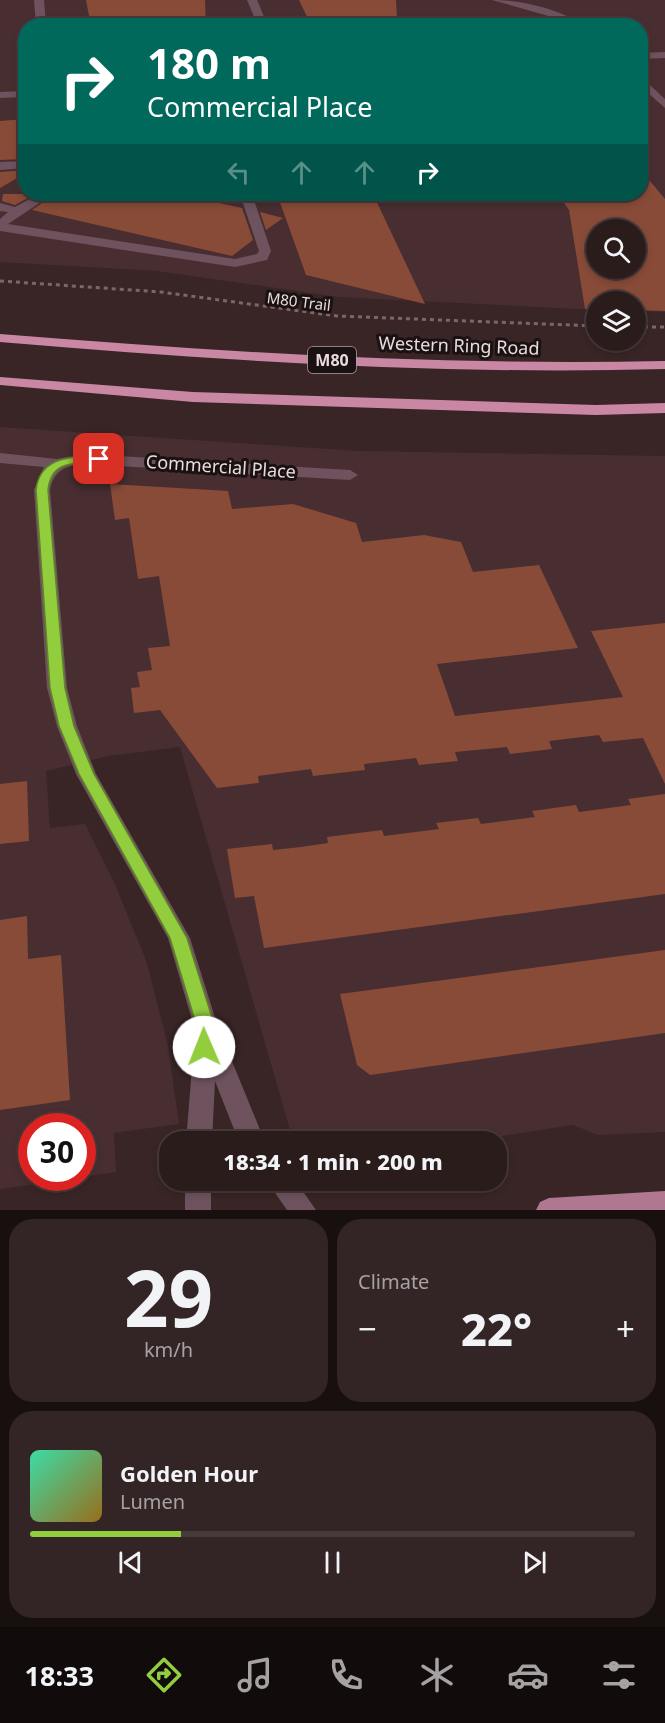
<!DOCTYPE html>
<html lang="en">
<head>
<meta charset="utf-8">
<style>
  :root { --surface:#2b1c1c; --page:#332525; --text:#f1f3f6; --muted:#a6a1a3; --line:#473a3b; --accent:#92cd3e }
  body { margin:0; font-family:"Noto Sans",sans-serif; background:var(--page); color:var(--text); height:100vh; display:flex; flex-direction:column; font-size:22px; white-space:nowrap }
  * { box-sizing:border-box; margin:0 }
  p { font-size:20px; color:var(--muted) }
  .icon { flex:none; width:33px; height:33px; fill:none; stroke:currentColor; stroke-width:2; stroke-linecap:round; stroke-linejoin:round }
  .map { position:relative; height:1210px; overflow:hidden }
  .panel { display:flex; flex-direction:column; gap:9px; padding:9px; background:#180f0f; flex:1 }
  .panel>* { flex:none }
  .top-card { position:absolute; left:18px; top:18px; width:630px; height:183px; border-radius:24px; box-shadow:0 3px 9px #0003,0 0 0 2px var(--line); background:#00695c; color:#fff; overflow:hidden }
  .buttons { position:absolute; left:586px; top:219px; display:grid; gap:12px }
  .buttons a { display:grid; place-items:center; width:60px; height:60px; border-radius:50%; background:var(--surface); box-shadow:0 3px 9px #0003,0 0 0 2px var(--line); font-size:30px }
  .speed { position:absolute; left:18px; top:1113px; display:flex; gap:12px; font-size:30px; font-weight:700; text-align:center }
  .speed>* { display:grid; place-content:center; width:78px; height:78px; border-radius:50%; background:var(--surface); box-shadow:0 3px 9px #0003,0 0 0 2px var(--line); line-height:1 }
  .speed .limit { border:9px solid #d22; background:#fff; color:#111 }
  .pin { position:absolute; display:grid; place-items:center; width:51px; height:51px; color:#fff; margin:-26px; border-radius:12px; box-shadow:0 3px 9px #0006 }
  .me { position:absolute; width:66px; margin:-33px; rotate:359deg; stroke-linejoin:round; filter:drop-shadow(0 0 4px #0008) }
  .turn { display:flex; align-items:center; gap:21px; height:126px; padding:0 30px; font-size:27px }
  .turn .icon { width:78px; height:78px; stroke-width:2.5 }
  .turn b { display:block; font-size:42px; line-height:51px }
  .lanes { display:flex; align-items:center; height:57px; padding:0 30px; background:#0003; justify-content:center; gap:30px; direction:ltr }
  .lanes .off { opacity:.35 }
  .big { font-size:45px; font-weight:800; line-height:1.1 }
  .panel .widget { flex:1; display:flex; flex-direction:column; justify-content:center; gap:9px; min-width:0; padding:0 21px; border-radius:24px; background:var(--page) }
  .panel .dial { align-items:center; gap:0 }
  .dial b { font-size:78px; line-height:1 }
  .song { display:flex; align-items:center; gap:18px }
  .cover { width:72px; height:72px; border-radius:9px; background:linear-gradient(135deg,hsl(160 70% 55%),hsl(40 70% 35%)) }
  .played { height:6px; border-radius:3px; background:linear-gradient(90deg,var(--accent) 25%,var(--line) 25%) }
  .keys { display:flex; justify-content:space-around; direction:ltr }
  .heat { display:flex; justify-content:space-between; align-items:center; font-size:33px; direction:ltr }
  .panel .tiles { flex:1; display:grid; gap:9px; grid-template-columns:1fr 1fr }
  .widget:last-child { grid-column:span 2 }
  .trip { position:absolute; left:159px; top:1131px; width:348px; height:60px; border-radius:24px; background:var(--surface); box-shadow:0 3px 9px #0003,0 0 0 2px var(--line); font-weight:800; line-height:60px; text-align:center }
  .menu { display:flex; height:96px; justify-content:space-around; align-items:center; background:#110b0b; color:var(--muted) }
  .menu .icon { width:42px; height:42px }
  .menu .current { color:var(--accent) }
  .menu b { font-size:27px; color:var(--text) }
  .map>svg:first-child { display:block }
  .built { fill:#482e30; fill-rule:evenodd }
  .building { fill:#884b38; fill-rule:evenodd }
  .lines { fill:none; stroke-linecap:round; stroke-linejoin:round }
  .path { stroke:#7a6869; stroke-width:3; stroke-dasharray:4 4; stroke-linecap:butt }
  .minor { fill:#6e535e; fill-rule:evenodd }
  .major { fill:#af7890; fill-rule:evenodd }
  .highway { fill:#c987a4; fill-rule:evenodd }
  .route { fill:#92cd3e; stroke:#5f8528; stroke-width:1.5 }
  .labels { text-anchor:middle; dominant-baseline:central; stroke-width:6; stroke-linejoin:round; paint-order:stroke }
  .far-street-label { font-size:15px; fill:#eadcdd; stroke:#1a1112 }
  .shield { fill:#1a1112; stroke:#ac9fa0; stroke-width:1.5 }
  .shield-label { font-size:16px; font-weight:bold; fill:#eadcdd }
  .street-label { font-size:18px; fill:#eadcdd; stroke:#1a1112 }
</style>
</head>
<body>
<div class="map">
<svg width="665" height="1210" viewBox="0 0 665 1210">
  <rect width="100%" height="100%" fill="#392526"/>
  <path class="built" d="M 0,0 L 665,0 L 665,312 L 636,311 L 636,302 L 597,302 L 597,310 L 339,297 L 157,271 L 0,262 ZM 26,26 L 640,26 L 640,194 L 26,194 ZM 597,230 L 636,230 L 636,268 L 597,268 Z
    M 0,427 L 358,451 L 665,456 L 665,1132 L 598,1135 L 573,1125 L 469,1141 L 316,1142 L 290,1130 L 180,747 L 108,756 L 46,771 L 50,828 L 85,824 L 114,882 L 146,960 L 168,1045 L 179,1124 L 114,1133 L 116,1172 L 83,1177 L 82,1126 L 32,1126 L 32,1178 L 78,1178 L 0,1189 Z"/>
  <path class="building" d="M 86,0 L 205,0 L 206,26 L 91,26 Z
    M 299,0 L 396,0 L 397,20 L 311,25 Z
    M 26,119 L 26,159 L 0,160 L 0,121 Z
    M 640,169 L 665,199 L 665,311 L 636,310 L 636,302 L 597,302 L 597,309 L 585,309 L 569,210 L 558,194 L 640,194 ZM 597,230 L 636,230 L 636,268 L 597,268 Z
    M 26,170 L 26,173 L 0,188 L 0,172 Z
    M 3,194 L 35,194 L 15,205 L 2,201 Z
    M 55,194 L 177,194 L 242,208 L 253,240 L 232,256 L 32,210 Z
    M 277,194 L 373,194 L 425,304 L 306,275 Z
    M 260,212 L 283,218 L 266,230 Z
    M 110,484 L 228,491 L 232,509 L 293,504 L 356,523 L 362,542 L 424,535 L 461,542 L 473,572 L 539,565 L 578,648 L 437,664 L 455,716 L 623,697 L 591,631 L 665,623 L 665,784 L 643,738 L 603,742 L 599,735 L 549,741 L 552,749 L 510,754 L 507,747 L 455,752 L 458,761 L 419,765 L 416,758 L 364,764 L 365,770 L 313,776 L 311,769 L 258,776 L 259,783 L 217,788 L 160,710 L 134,713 L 131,688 L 140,687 L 137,672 L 152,670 L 148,648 L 170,646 L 159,576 L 138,579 L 129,518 L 115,520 Z
    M 27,781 L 29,841 L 0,844 L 0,784 Z
    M 665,794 L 665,894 L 264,948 L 254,896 L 235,898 L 227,849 L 272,844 L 273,850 L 301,847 L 328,843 L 327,837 L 382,830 L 384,836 L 439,829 L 436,823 L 478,818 L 481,824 L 535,817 L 532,811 L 576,805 L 579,812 L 631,805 L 628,799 Z
    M 27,916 L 28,959 L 61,955 L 70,1100 L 0,1110 L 0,920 Z
    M 665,950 L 665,1033 L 370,1075 L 357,1065 L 340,994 Z"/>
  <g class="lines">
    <path class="path" d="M 0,281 L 161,292 L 337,316 L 597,326
      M 636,327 L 665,327"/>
    <path class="minor" d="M 34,0 L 44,0 L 46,26 L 36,26 Z
      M 247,0 L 257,0 L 268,26 L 258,26 Z
      M 492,0 C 520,0 561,9 584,26 L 570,26 L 552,17 Z
      M 665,52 L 665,58 L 640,59 L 640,53 Z
      M 640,76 L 665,99 L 665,108 L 640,86 Z
      M 26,91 L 26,97 L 0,98 L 0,92 Z
      M 26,161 L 26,168 L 0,170 L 0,162 Z
      M 39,194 L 53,194 L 8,224 L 235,259 L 257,254 L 259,251 L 240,194 L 252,194 L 271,251 L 267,260 L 235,267 L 0,231 L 0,219 L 8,212 L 0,211 L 0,203 L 15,207 Z
      M 0,453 L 57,459 L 85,454 L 350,470 L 358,475 L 350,480 L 85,464 C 66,465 54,470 50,490 L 67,688 L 77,726 L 96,774 L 190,938 L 218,1027 L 265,1142 L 239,1142 L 215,1081 L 212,1142 L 186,1142 L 195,1030 L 168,938 L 76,774 L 57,726 L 47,688 L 34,490 L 44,467 L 0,463 Z
      M 185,1180 L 211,1180 L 211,1210 L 185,1210 Z
      M 266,1180 L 295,1180 L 316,1210 L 287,1210 Z"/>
    <path class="major" d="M 665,1191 L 665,1210 L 536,1210 L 540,1202 L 549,1198 Z"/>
    <path class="highway" d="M 0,334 C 222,352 443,366 665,361 L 665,369 C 443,375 222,361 0,342 Z
      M 0,377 L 193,392 L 596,405 L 665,403 L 665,413 L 596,415 L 193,402 L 0,385 Z"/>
  </g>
  <path class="route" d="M 99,455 L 104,456 L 104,461 C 79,466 52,456 48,490 L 65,688 L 74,726 L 94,774 L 187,938 L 215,1027 L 211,1053 L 204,1055 L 198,1053 L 195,1047 L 197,1027 L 170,938 L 79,774 L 59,726 L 50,688 L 36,490 C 40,456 72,457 99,455 Z"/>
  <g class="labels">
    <g class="far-street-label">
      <text transform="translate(299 301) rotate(7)">M80 Trail</text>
    </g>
    <rect class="shield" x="308" y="347" width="48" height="26" rx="4.5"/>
    <g class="shield-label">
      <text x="332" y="360">M80</text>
    </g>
    <g class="street-label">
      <text transform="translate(459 345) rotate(2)">Western Ring Road</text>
      <text transform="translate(221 466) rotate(4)">Commercial Place</text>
    </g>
  </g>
</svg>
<div class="buttons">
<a><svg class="icon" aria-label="search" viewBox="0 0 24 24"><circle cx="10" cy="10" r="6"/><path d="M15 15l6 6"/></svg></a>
<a><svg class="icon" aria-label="layers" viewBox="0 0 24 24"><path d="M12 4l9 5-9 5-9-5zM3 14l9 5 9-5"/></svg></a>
</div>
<div class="speed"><div class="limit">30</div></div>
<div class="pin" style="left:99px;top:459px;background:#d93025"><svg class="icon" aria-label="arrive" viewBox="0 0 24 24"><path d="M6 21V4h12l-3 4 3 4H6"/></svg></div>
<svg class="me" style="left:204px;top:1047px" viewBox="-20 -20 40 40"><circle r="19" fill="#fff"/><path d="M0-13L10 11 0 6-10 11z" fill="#92cd3e"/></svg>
<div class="trip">18:34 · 1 min · 200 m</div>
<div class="top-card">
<div class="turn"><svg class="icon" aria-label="right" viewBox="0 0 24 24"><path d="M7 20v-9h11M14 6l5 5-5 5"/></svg><div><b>180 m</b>Commercial Place</div></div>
<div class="lanes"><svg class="icon off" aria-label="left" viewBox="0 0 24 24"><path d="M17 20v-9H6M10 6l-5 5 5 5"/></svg><svg class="icon off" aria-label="ahead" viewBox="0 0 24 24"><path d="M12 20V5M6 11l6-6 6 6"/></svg><svg class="icon off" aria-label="ahead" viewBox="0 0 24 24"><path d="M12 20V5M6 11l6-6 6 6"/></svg><svg class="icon" aria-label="right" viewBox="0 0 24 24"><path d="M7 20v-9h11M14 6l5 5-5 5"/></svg></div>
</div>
</div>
<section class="panel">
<div class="tiles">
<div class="widget dial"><b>29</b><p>km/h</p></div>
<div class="widget"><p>Climate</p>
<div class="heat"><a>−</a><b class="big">22°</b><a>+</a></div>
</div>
<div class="widget">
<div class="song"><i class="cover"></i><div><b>Golden Hour</b><p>Lumen</p></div></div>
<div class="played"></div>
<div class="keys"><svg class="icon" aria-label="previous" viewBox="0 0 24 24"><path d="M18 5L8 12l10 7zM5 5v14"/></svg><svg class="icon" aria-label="pause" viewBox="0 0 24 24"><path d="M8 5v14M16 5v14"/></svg><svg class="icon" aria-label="next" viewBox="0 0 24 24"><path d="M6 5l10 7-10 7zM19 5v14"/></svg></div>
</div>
</div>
</section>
<nav class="menu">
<b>18:33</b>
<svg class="icon current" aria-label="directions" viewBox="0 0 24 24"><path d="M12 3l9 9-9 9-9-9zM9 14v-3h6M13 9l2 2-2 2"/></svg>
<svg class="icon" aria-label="music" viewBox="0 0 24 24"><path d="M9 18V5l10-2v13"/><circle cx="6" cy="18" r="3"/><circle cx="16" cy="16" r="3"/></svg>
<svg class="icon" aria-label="phone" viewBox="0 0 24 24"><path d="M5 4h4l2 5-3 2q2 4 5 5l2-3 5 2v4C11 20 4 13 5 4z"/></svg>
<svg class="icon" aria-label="climate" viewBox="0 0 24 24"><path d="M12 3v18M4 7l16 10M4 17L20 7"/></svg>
<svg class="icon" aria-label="car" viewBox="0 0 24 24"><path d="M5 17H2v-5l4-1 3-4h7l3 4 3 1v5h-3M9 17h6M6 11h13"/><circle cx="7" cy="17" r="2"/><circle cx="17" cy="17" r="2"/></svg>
<svg class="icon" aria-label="filters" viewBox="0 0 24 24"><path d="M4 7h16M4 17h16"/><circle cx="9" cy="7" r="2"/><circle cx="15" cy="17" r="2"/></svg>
</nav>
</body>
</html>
